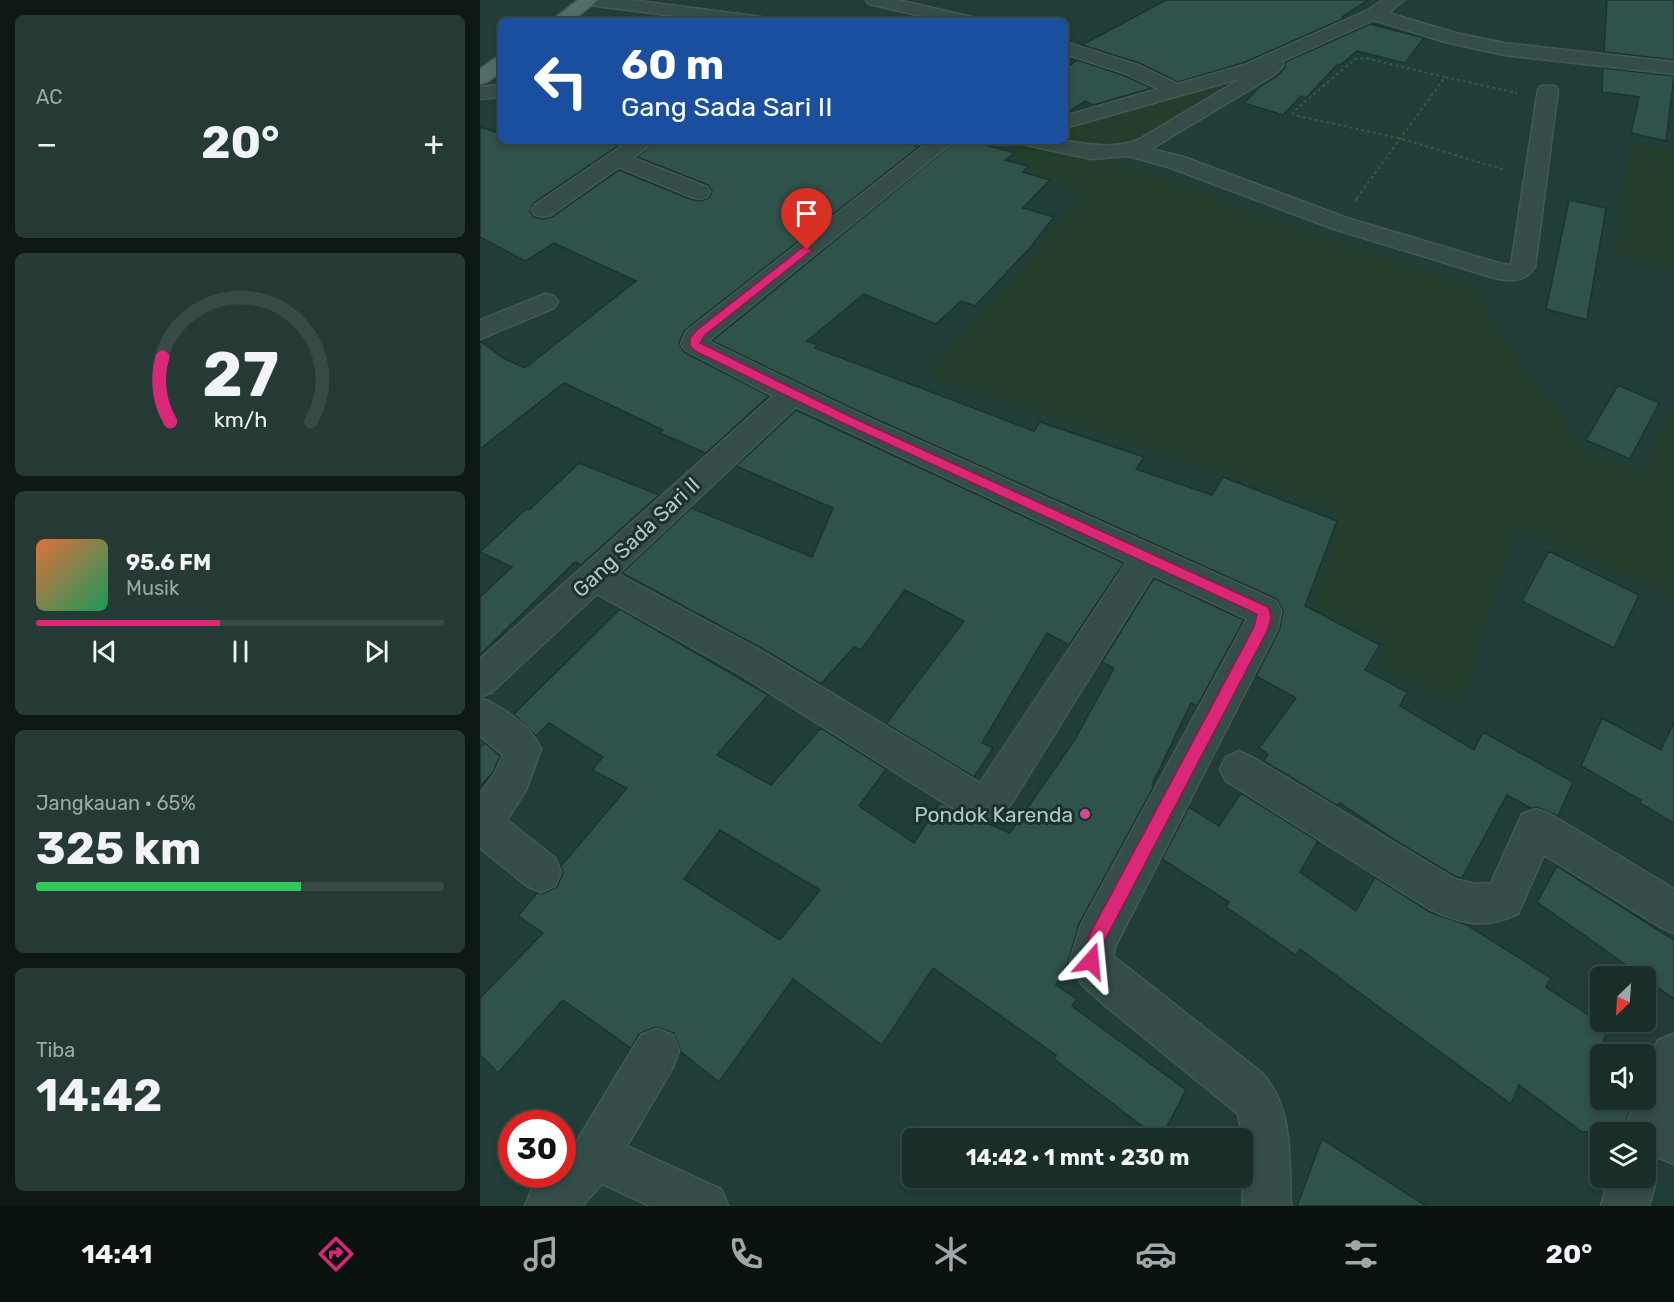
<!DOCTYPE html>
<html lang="id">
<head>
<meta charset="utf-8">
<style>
  :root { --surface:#192e29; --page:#263a35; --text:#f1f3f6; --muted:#9fa8a8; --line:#374a46; --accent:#db2777 }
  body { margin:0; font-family:Rubik,sans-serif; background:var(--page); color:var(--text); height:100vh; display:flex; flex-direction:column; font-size:22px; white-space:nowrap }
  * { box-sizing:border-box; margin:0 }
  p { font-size:20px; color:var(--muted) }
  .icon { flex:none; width:33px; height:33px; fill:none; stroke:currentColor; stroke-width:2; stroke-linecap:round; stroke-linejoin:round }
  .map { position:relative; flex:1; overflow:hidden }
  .sheet { display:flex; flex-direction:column; gap:15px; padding:15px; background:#0e1917; width:480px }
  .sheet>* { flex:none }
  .top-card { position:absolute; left:18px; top:18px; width:570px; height:126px; border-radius:9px; box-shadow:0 3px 9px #0003,0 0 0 2px var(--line); background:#1a4fa0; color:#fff; overflow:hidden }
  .needle { width:39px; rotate:205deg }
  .controls { position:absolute; left:1110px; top:966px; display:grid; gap:12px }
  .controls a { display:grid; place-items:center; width:66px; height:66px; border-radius:9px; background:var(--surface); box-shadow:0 3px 9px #0003,0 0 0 2px var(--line); font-size:30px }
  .speed { position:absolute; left:18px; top:1110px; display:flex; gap:12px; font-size:30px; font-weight:700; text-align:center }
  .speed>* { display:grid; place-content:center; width:78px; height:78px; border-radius:50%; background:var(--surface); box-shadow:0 3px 9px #0003,0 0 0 2px var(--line); line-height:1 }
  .speed .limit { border:9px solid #d22; background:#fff; color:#111 }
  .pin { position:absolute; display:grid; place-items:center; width:51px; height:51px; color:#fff; margin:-62px -26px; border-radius:50% 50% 50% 0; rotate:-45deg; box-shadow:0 0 6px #0007 }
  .pin .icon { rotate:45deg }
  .me { position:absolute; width:66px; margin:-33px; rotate:18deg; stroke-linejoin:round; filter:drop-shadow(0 0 4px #0008) }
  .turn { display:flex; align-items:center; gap:21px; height:126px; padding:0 24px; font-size:27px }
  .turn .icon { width:78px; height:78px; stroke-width:2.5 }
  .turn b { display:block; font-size:42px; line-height:51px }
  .big { font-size:45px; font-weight:700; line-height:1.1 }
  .sheet .card { flex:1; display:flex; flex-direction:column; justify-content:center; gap:9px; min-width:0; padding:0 21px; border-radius:9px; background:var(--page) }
  .sheet .dial { align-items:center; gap:0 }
  .dial svg { height:156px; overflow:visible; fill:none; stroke:var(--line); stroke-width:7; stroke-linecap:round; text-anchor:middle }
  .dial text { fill:var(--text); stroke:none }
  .song { display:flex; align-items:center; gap:18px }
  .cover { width:72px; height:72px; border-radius:9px; background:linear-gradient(135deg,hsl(20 70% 55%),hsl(150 70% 35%)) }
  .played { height:6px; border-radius:3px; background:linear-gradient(90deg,var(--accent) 45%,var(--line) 45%) }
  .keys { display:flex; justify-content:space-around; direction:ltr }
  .heat { display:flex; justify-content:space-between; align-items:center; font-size:33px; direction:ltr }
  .charge { height:9px; border-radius:4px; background:linear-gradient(90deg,#34c759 65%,var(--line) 0) }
  .trip { position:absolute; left:422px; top:1128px; width:351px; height:60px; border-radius:9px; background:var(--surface); box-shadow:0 3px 9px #0003,0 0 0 2px var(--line); font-weight:700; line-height:60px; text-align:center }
  .dock { display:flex; height:96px; justify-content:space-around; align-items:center; background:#0a1210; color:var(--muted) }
  .dock .icon { width:42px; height:42px }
  .dock .active { color:var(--accent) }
  .dock b { font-size:27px; color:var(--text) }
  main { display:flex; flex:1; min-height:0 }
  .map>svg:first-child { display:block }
  .green { fill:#233e2b }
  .building { fill:#2f524a; stroke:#1c342f; stroke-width:1.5; fill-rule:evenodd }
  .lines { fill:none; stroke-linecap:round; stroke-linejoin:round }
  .minor-casing { stroke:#415954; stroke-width:3 }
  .major-casing { stroke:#415954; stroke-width:3 }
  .path-far1 { stroke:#3b5643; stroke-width:2; stroke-dasharray:3 3; stroke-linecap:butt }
  .path { stroke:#3b5643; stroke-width:3; stroke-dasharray:4 4; stroke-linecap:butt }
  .minor { fill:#354d48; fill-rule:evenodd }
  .major { fill:#526e68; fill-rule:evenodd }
  .route { fill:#db2777; stroke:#8e194d; stroke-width:1.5 }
  .hotel-dot { fill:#d1479c; stroke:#1a322d; stroke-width:2 }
  .labels { text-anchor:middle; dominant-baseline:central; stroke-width:6; stroke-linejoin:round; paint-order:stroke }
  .street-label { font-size:21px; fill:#b0c9c4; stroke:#1a322d }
  .poi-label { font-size:21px; fill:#b0c9c4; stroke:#1a322d; text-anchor:end }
</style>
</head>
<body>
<main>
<section class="sheet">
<div class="card"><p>AC</p>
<div class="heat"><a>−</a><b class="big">20°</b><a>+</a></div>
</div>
<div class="card dial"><svg viewBox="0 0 100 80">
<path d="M14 69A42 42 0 1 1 86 69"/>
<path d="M14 69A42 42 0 0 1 10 36" stroke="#db2777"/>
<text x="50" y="56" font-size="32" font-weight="700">27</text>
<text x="50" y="72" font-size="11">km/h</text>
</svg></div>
<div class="card">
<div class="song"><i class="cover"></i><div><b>95.6 FM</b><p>Musik</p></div></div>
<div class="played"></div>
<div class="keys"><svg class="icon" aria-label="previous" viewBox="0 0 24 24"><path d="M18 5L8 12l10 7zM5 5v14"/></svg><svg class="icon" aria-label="pause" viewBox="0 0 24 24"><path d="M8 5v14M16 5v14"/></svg><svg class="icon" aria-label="next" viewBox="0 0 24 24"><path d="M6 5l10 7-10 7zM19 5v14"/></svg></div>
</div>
<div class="card"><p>Jangkauan · 65%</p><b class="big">325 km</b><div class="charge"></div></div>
<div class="card"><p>Tiba</p><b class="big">14:42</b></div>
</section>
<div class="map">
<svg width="1194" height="1206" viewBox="0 0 1194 1206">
  <rect width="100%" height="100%" fill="#213d37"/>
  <path class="green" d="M 732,87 L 737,93 L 648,146 L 621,157 L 922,265 L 996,289 L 1023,340 L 1106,451 L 1163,473 L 1194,405 L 1194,597 L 1038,527 L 980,705 L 900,666 L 907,641 L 831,609 L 863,515 L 613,432 L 449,375 L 602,199 L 516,147 L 539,141 L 585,141 L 585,129 Z
    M 1150,144 L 1194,151 L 1194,269 L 1136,252 Z"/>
  <path class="building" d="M 686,0 L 888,0 L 862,17 L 865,18 L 763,63 L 698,82 L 659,63 L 602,45 Z
    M 1127,0 L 1194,0 L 1194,60 L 1124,52 Z
    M 890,24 L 944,38 L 925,63 L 877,51 L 860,65 L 858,64 L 826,98 L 821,96 L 803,115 L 764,103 L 782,85 L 796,77 L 805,68 L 805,62 Z
    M 597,60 L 643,75 L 672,88 L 613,105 L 605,101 L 585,114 L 585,69 Z
    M 1123,68 L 1194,76 L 1186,141 L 1151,133 L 1159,97 L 1122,92 Z
    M 0,127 L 21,134 L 21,141 L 145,141 L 54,203 L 50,211 L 54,217 L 62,219 L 72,217 L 139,170 L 210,199 L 220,201 L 229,198 L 232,191 L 228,185 L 157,157 L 176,141 L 418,141 L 439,147 L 204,331 L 199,343 L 204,352 L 289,396 L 226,453 L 180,433 L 183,430 L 84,383 L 0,449 L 0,341 L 25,359 L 45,368 L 156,281 L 74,243 L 45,261 L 0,237 Z
    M 476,141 L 492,141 L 535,153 L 525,160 L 548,166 L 543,172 L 570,180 L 543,208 L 574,217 L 548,250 L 495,306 L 481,301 L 456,324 L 384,294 L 327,341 L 338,345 L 335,348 L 554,431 L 560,422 L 664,457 L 656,469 L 732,495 L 743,477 L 857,521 L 825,606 L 900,645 L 885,670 L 927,692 L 920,706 L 994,750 L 1003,732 L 1093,782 L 1078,816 L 1057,807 L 1051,808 L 1027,795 L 982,878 L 976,877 L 915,840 L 860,803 L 858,806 L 784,761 L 788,754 L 779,748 L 816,698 L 776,676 L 800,628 L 803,611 L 797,599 L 378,411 L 232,341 Z
    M 1089,200 L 1126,208 L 1107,320 L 1066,309 Z
    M 1138,385 L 1179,403 L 1150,459 L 1106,440 Z
    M 316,410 L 644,563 L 589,645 L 567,633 L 502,743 L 513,748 L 494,777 L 406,724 L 484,621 L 425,590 L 381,650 L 374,647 L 341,684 L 283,649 L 142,573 L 211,508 L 332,557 L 353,508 L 256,466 Z
    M 99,463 L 179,495 L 101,565 L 95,562 L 0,655 L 0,597 L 32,567 L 0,552 L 46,509 L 49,510 Z
    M 1069,551 L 1159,595 L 1134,648 L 1042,601 Z
    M 674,578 L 764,620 L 717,706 L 711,703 L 672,785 L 674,786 L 599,924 L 588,962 L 576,985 L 597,999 L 592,1006 L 706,1090 L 681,1138 L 678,1138 L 574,1059 L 576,1055 L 453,968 L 402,1045 L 313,979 L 239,1082 L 201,1052 L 194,1033 L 176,1027 L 159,1034 L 151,1048 L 83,1000 L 18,1073 L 0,1055 L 0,998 L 63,933 L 38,916 L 57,893 L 62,894 L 77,887 L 83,873 L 81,866 L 147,788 L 112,770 L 123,757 L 69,723 L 56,736 L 34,714 L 140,609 L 288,695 L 237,755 L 291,785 L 341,728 L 406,769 L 379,806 L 434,843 L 460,803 L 530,833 L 594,741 L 634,668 L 622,662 ZM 240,830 L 340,890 L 300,940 L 204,879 Z
    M 1122,718 L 1181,750 L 1194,722 L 1194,823 L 1160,803 L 1161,800 L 1101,766 Z
    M 5,743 L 20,756 L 13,772 L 0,787 L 0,748 Z
    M 761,793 L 838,841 L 820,872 L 876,911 L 895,877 L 950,912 L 987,925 L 1071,978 L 1066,987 L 1128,1028 L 1114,1069 L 1120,1074 L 1120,1100 L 1153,1100 L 1142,1132 L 1102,1132 L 1039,1085 L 1031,1104 L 820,949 L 816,955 L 746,907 L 749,902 L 682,859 L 709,807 L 739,826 Z
    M 1077,866 L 1194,940 L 1194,999 L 1057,902 Z
    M 842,1139 L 946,1206 L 817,1206 Z"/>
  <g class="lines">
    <g class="minor-casing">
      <path id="minor" d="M 100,0 L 151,0 L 275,16 L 281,17 L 284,21 L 233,21 L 109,5 L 103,4 Z
        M 386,0 L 418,0 L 492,17 L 495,21 L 463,21 L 389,4 Z
        M 903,0 L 924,0 L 908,13 L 976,33 L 1024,43 L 1194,62 L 1194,74 L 1024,55 L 965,42 L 894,20 L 803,61 L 803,66 L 794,75 L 671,149 L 704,157 L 867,218 L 1022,264 L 1031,265 L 1058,90 L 1061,86 L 1075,86 L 1078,90 L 1055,267 C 1044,283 1029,282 1011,277 L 851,228 L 688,167 L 648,156 L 612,159 L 546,145 L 542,141 C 557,141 572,139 586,141 C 612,145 631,149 658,140 L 762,78 L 585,128 L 585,116 L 678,89 L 644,73 L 585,54 L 585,42 L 658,65 L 698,84 L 764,65 L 888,10 Z
        M 21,85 L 21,97 L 0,99 L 0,87 Z
        M 149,141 L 174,141 L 153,158 L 227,187 L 230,192 L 227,197 L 219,199 L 211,197 L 139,167 L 71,215 L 63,217 L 55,215 L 52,210 L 55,205 Z
        M 450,141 L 474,141 L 228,341 L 377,413 L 796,601 L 801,611 L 798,628 L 636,945 L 633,956 L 782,1073 C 814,1107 809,1161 811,1206 L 763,1206 L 762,1138 L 758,1114 L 622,1003 L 602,985 L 590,961 L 601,925 L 767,619 L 673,575 L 531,804 L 520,816 L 507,821 L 469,806 L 258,673 L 117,594 L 12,692 L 0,697 L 0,659 L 293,396 L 205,350 L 201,344 L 206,332 ZM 316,407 L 647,562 L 500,783 L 282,651 L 138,574 Z
        M 65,294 L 74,296 L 78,302 L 74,308 L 0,339 L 0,320 Z
        M 0,698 C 22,706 52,727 61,749 L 46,790 L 27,820 L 75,858 L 81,872 L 75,886 L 61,892 L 47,886 L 0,848 L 0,794 L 15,773 L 23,755 L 0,736 Z
        M 759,751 L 772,757 L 975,879 L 995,884 L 1011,883 L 1042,814 L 1056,809 L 1070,814 L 1194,889 L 1194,933 L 1180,927 L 1064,855 L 1038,914 C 1003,929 985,925 951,910 L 746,781 L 740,769 L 746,757 Z
        M 177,1029 L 193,1035 L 199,1051 L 193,1067 L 147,1146 L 241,1189 L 248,1206 L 170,1206 L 122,1184 L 102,1206 L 45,1206 L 52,1189 L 65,1174 L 82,1174 L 82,1156 L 98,1139 L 161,1035 Z
        M 1194,1034 L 1194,1164 L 1177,1157 L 1168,1160 L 1177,1178 L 1169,1206 L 1121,1206 L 1129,1178 L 1166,1178 L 1166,1132 L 1144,1132 L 1155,1100 L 1166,1100 L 1166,1070 L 1178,1040 Z"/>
    </g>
    <g class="major-casing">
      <path id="major" d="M 98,0 L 118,0 L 92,21 L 71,21 Z
        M 21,57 L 21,72 L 7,82 L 0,84 L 0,69 L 14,59 Z"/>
    </g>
    <path class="path-far1" d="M 965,77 L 885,58 L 875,59 L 813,112 L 814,115 L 922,139 L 1025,170
      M 877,198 L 965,77 L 1037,93"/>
    <path class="path" d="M 875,201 L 878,197"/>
    <use href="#minor" class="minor"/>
    <use href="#major" class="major"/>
  </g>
  <path class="route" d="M 323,247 L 332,250 L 225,335 L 220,343 L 371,417 L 788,607 C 793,616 790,624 786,633 L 624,942 L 617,967 L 611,970 L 605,967 L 602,961 L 610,934 L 774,627 L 777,614 L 363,423 L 217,352 L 210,346 L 210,338 L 217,330 Z"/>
  <circle class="hotel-dot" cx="605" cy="814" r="6"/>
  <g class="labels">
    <g class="street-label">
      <text transform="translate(156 537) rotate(-43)">Gang Sada Sari II</text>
    </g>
    <g class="poi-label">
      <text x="593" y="814">Pondok Karenda</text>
    </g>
  </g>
</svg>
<div class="controls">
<a><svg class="needle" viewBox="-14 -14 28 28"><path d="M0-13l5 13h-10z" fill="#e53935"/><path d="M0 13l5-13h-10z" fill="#9fa8a8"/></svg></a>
<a><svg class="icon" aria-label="sound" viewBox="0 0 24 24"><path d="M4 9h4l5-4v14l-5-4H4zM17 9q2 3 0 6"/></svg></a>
<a><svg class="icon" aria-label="layers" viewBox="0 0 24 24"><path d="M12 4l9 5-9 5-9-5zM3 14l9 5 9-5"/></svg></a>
</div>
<div class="speed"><div class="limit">30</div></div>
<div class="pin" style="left:327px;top:250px;background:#d93025"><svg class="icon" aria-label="arrive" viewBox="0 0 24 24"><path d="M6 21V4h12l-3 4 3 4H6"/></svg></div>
<svg class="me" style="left:611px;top:961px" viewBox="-20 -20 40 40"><path d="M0-17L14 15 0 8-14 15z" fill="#db2777" stroke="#fff" stroke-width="4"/></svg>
<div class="trip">14:42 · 1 mnt · 230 m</div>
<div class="top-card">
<div class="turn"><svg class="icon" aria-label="left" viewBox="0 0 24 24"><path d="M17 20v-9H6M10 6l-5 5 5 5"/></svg><div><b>60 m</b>Gang Sada Sari II</div></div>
</div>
</div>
</main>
<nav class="dock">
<b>14:41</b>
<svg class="icon active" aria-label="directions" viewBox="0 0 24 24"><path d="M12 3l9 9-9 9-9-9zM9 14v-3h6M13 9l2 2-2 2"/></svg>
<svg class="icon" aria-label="music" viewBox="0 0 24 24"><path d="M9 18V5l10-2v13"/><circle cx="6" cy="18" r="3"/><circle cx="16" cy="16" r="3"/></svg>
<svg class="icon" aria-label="phone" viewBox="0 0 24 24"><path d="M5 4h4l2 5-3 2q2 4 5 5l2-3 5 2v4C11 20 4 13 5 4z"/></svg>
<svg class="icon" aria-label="climate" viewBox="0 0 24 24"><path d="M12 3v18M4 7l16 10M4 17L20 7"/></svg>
<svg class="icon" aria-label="car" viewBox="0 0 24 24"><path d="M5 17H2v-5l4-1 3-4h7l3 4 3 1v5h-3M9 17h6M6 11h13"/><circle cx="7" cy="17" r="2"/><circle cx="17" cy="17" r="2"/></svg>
<svg class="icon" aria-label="filters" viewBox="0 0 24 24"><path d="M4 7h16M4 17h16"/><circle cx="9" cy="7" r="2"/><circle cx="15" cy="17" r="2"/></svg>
<b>20°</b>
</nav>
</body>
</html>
